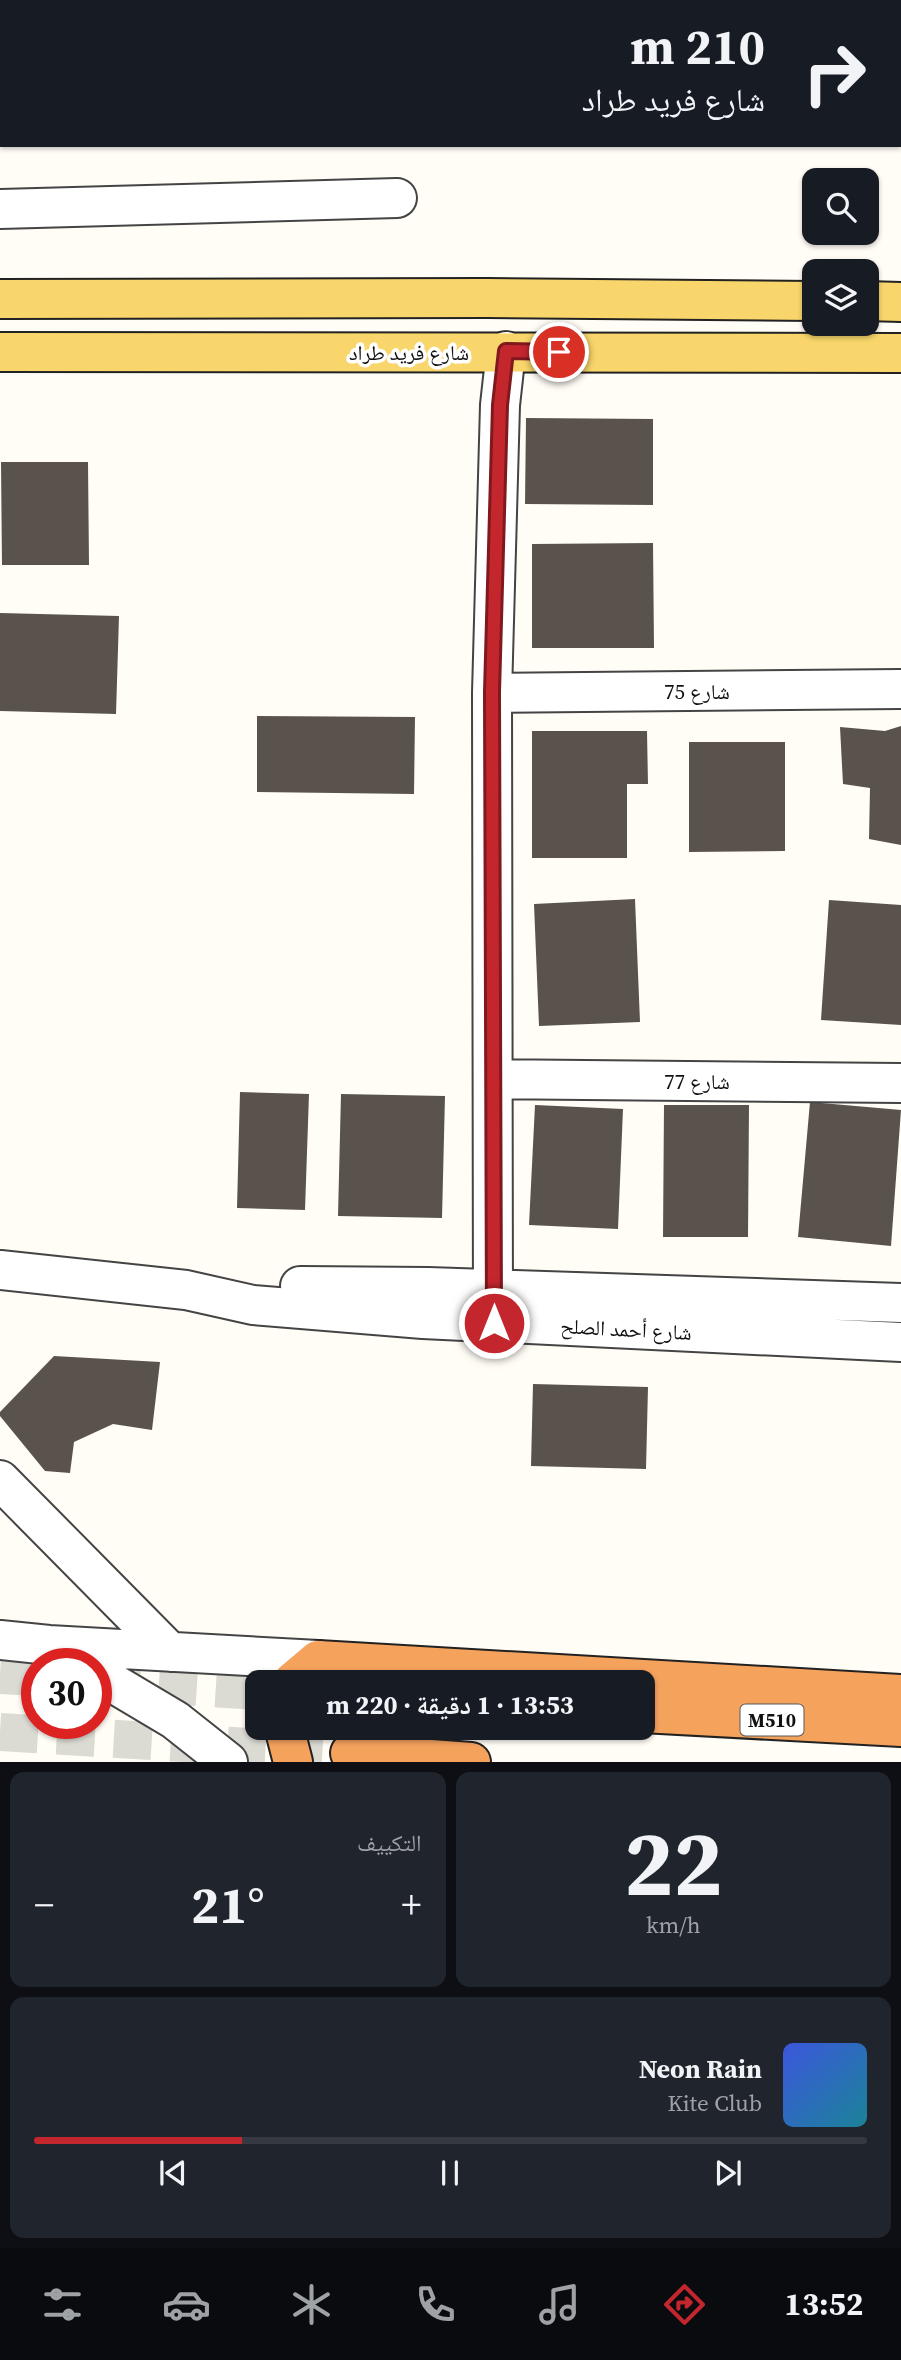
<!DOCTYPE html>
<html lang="ar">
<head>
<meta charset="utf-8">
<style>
  :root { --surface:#171b24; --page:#20242c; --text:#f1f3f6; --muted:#9ea1a6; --line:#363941; --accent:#c4262e }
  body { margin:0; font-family:"Source Serif 4","Noto Naskh Arabic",serif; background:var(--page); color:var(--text); direction:rtl; height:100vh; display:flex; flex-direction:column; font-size:26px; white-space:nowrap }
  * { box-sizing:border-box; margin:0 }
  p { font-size:23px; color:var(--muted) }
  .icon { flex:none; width:38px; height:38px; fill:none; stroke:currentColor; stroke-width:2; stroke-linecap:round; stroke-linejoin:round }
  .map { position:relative; height:1762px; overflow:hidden; direction:ltr }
  .drawer { display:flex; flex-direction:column; gap:10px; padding:10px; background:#0d0f14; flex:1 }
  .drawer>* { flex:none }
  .hud { position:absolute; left:0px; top:0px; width:901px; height:147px; box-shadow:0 2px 5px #0004; direction:rtl; background:#171b24; color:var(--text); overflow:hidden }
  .controls { position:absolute; left:802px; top:168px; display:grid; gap:14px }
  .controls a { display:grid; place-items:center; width:77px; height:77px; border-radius:14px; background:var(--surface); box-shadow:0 2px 5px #0004; font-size:35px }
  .speed { position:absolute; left:21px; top:1648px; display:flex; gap:14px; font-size:35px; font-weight:700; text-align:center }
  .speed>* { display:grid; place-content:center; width:91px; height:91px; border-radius:50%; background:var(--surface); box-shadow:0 2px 5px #0004; line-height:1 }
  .speed .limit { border:10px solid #d22; background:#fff; color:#111 }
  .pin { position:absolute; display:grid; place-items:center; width:60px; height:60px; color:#fff; margin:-30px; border:4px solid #fff; border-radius:50%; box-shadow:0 2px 7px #0007 }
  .me { position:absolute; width:77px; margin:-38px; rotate:0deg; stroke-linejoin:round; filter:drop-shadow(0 0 5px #0008) }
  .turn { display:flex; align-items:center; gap:24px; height:147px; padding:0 21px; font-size:32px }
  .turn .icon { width:91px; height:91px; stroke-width:2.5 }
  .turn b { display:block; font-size:49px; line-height:60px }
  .big { font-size:52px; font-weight:700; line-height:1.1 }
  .drawer .card { flex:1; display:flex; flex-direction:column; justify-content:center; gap:10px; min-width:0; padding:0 24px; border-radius:14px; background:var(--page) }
  .drawer .dial { align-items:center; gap:0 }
  .dial b { font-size:91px; line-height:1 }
  .song { display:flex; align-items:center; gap:21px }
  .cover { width:84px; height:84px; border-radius:10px; background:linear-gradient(135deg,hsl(230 70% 55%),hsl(190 70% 35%)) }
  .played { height:7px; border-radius:4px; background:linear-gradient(90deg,var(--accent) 25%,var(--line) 25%) }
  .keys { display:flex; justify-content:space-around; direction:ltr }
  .heat { display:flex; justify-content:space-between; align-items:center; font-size:38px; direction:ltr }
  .drawer .tiles { flex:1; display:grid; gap:10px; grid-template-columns:1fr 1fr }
  .card:last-child { grid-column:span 2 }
  .trip { position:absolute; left:245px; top:1670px; width:410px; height:70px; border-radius:14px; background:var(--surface); box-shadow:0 2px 5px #0004; font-weight:700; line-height:70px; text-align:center; direction:rtl }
  .dock { display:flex; height:112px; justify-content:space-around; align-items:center; background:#090b0e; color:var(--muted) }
  .dock .icon { width:49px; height:49px }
  .dock .current { color:var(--accent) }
  .dock b { font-size:32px; color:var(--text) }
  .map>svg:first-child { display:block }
  .building { fill:#5a524d }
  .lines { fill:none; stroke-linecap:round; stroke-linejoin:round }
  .highway-tunnel { stroke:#dbdad3; stroke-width:38; stroke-dasharray:38 19; stroke-linecap:butt }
  .minor-casing { stroke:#444; stroke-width:42 }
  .major-casing { stroke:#222; stroke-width:42 }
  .highway-casing { stroke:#222; stroke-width:42 }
  .minor { stroke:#fff; stroke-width:38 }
  .major { stroke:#f9d66b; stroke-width:38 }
  .highway { stroke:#f5a25d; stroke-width:38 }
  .route-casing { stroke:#7f191e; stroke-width:18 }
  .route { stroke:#c4262e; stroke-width:12 }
  .labels { text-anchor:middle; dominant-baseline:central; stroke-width:7; stroke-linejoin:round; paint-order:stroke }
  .shield { fill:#fff; stroke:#585858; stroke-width:2 }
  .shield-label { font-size:19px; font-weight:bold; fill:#111 }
  .street-label { font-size:21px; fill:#111; stroke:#fff }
</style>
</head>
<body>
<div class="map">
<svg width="901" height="1762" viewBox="0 0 901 1762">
  <rect width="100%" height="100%" fill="#fffdf5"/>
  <path class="building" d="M 526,418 L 653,419 L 653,505 L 525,504 Z
    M 1,462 L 88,462 L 89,565 L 2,565 Z
    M 653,543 L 654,648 L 532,648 L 532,544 Z
    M 0,613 L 119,616 L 116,714 L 0,711 Z
    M 257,716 L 415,717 L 414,794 L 257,792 Z
    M 901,726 L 901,845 L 869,839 L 870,788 L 843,784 L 840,727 L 885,731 Z
    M 532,731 L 647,731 L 648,784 L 627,784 L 627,858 L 532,858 Z
    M 689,742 L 785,742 L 785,851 L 689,852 Z
    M 635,899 L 640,1022 L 539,1026 L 534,904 Z
    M 829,900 L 901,905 L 901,1025 L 821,1020 Z
    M 240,1092 L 309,1094 L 305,1210 L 237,1208 Z
    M 341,1094 L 445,1096 L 442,1218 L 338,1216 Z
    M 810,1102 L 901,1110 L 891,1246 L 798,1237 Z
    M 535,1105 L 623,1109 L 618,1229 L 529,1225 Z
    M 664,1105 L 749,1105 L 748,1237 L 663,1237 Z
    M 54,1356 L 160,1362 L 152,1430 L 113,1424 L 74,1442 L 70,1473 L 45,1471 L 0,1416 L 0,1412 Z
    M 533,1384 L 648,1387 L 646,1469 L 531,1466 Z"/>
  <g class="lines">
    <path class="highway-tunnel" d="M 0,1675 L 37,1677
      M 102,1681 L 257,1691
      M 0,1732 L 350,1753"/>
    <g class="minor-casing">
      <path id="minor" d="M 439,0 L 439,2
        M 0,36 L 2,20
        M 0,123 L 2,123
        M 0,209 L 397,198
        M 492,693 L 901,689
        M 493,1079 L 901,1083
        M 0,1270 L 186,1290 L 253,1305 L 423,1319 L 901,1342
        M 300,1286 L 428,1287 L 901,1303
        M 493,1323 L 492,693 L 500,405 L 506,351
        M 0,1480 L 170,1652
        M 0,1640 L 49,1645 L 318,1660
        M 96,1673 L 175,1720 L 228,1762"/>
    </g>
    <g class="major-casing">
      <path id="major" d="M 0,299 L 487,298 L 814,301
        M 866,301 L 901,302
        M 0,352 L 901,353"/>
    </g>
    <g class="highway-casing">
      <path id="highway" d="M 292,1682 L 318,1660 L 901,1694
        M 642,1713 L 901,1727
        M 284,1727 L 293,1762
        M 350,1753 L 471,1762"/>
    </g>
    <use href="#minor" class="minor"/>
    <use href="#major" class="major"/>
    <use href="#highway" class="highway"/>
  </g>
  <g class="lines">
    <g class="route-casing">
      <path id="route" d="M 494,1323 L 492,692 L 500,405 L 506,351 L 559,352"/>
    </g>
    <use href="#route" class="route"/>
  </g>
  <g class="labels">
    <rect class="shield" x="740.5" y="1704.5" width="63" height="31" rx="5"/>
    <g class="shield-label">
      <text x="772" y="1720">M510</text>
    </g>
    <g class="street-label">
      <text x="409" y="352">شارع فريد طراد</text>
      <text x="697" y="691">شارع 75</text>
      <text x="697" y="1081">شارع 77</text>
      <text transform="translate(626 1329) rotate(3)">شارع أحمد الصلح</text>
    </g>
  </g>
</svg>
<div class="controls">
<a><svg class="icon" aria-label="search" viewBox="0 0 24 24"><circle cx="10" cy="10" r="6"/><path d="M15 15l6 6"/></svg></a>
<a><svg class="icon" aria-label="layers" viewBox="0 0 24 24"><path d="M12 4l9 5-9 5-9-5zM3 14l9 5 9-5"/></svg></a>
</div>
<div class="speed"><div class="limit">30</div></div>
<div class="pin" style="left:559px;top:352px;background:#d93025"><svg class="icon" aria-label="arrive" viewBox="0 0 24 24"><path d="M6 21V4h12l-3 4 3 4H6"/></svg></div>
<svg class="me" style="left:494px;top:1323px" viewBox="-20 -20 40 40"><circle r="17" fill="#c4262e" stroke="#fff" stroke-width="3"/><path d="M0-11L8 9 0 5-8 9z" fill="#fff"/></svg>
<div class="trip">13:53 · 1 دقيقة · 220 m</div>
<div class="hud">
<div class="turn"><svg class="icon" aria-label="right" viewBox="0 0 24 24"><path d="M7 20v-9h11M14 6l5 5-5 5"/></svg><div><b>210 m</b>شارع فريد طراد</div></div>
</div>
</div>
<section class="drawer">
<div class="tiles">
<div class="card dial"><b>22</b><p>km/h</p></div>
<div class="card"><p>التكييف</p>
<div class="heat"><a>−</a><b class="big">21°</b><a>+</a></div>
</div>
<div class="card">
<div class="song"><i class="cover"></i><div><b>Neon Rain</b><p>Kite Club</p></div></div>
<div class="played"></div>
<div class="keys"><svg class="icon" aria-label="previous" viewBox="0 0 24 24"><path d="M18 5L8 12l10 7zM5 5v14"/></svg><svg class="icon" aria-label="pause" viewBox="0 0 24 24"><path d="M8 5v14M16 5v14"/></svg><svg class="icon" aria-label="next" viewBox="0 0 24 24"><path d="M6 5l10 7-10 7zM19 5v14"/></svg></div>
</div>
</div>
</section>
<nav class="dock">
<b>13:52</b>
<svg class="icon current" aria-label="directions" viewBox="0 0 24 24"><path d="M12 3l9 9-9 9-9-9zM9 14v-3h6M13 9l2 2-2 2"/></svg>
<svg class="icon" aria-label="music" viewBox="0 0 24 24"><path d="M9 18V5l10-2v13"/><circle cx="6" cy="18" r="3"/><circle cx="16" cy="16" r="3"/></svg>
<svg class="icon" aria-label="phone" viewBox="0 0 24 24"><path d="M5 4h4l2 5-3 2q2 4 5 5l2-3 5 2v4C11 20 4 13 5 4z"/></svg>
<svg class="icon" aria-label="climate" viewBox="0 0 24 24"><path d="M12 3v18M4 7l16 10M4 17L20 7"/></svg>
<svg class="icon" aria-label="car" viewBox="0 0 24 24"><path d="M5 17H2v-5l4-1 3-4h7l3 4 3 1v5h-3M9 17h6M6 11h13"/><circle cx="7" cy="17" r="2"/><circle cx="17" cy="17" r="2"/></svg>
<svg class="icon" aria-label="filters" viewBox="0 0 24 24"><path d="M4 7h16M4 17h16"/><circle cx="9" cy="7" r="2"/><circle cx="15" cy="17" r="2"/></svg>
</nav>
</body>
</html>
